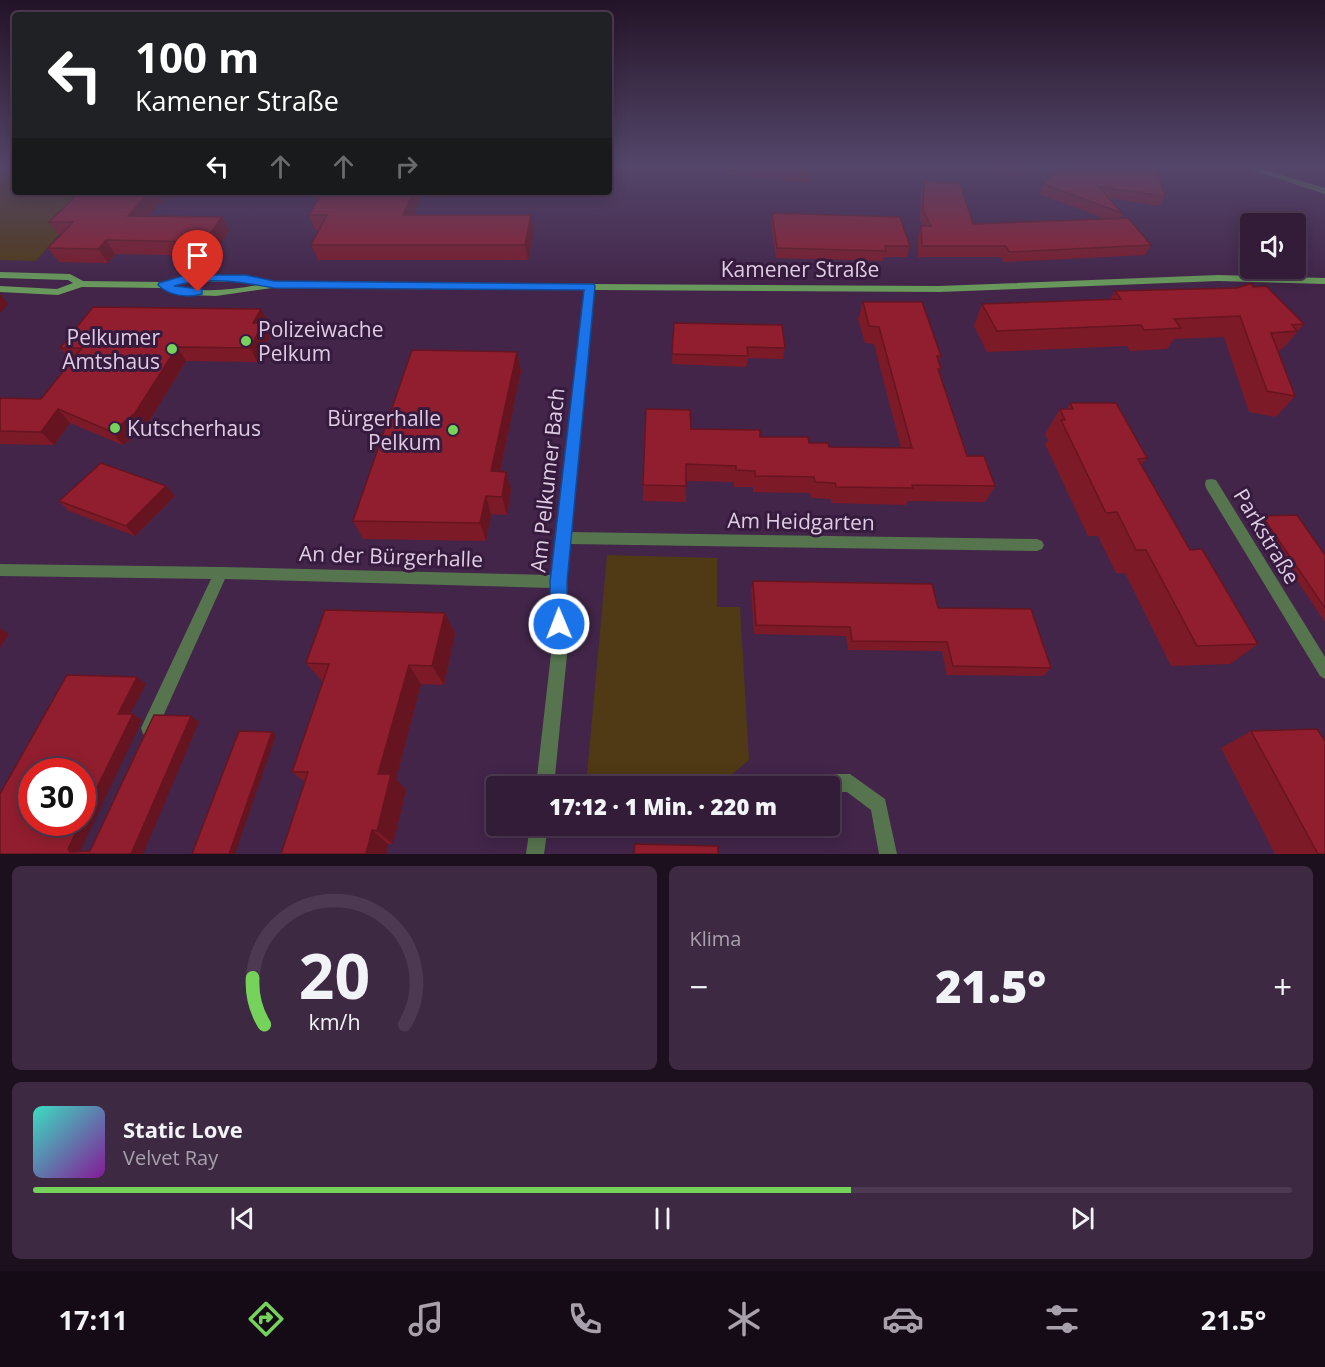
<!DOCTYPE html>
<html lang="de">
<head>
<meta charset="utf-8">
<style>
  :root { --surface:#321c37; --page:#3d2942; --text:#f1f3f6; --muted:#a8a1ad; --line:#4d3a52; --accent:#75d25b }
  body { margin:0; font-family:"Open Sans",sans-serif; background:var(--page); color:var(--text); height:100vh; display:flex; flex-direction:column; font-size:22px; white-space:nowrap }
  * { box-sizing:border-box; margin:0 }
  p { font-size:20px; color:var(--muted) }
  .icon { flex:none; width:33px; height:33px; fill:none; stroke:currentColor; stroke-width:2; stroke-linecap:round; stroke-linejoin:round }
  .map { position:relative; height:854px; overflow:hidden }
  .panel { display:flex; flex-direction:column; gap:12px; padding:12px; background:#1c0f1e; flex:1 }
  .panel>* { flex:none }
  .hud { position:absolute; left:12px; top:12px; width:600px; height:183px; border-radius:6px; box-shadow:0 3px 15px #0003,0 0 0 2px var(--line); background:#202124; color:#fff; overflow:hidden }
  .controls { position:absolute; left:1240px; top:213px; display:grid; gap:12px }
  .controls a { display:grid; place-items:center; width:66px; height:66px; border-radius:6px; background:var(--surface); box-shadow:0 3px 15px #0003,0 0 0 2px var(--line); font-size:30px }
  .speed { position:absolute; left:18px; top:758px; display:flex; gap:12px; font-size:30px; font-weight:700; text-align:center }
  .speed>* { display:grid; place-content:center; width:78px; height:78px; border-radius:50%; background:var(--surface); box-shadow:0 3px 15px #0003,0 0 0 2px var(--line); line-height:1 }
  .speed .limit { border:9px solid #d22; background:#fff; color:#111 }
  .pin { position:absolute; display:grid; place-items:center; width:51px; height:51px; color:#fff; margin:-62px -26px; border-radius:50% 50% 50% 0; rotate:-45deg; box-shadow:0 0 6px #0007 }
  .pin .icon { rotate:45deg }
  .me { position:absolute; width:66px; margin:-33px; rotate:359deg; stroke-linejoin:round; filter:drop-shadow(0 0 4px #0008) }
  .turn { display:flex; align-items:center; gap:21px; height:126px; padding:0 24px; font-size:27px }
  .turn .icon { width:78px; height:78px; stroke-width:2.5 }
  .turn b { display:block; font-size:42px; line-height:51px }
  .lanes { display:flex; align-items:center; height:57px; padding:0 24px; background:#0003; justify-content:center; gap:30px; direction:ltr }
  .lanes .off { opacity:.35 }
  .big { font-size:45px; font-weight:800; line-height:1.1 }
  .panel .widget { flex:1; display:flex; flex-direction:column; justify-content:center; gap:9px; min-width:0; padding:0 21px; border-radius:9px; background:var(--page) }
  .panel .dial { align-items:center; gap:0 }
  .dial svg { height:156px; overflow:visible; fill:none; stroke:var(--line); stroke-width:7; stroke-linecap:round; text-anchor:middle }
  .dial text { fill:var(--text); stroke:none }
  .song { display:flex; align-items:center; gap:18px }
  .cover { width:72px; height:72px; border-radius:9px; background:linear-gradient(135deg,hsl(170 70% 55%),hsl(290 70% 35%)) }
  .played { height:6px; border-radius:3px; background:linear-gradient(90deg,var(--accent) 65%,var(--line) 65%) }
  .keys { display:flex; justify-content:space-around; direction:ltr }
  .heat { display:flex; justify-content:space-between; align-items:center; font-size:33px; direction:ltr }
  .panel .tiles { flex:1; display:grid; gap:12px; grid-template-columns:1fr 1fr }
  .widget:last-child { grid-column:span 2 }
  .trip { position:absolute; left:486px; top:776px; width:354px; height:60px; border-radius:6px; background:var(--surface); box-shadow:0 3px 15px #0003,0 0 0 2px var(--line); font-weight:800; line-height:60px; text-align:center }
  .tabs { display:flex; height:96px; justify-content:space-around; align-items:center; background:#140b16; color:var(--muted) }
  .tabs .icon { width:42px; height:42px }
  .tabs .active { color:var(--accent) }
  .tabs b { font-size:27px; color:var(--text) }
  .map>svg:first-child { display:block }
  .green { fill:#4f3a15 }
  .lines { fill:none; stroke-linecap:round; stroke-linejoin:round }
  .street { fill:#56744e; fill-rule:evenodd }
  .secondary { fill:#68985b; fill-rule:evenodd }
  .wall { fill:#7d1a28 }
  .shaded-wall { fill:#661520 }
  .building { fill:#911e2e; stroke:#661520; stroke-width:1.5 }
  .route { fill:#1a73e8; stroke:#114b97; stroke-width:1.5 }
  .poi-dot { fill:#75d25b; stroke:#371b3e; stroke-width:2 }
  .labels { text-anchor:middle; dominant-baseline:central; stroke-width:6; stroke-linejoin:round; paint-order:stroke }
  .street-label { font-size:21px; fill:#decce3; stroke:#371b3e }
  .poi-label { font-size:21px; fill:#decce3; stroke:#371b3e; text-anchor:start }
</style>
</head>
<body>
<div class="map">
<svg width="1325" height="854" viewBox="0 0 1325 854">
  <rect width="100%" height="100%" fill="#422549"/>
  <path class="green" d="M 0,166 L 15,166 L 15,192 L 96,192 L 36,261 L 0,260 Z
    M 607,555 L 717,558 L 717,607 L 740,607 L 749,760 L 723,782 L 587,774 Z"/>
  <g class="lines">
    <path class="street" d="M 1241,166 L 1253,166 L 1325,188 L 1325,194 Z
      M 590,283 L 595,286 L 570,532 L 1037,539 L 1042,541 L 1044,545 L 1042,549 L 1037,551 L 569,544 L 565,582 L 568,645 L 554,786 L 536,786 L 552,645 L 551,588 L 225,579 L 155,734 L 149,736 L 143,734 L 141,728 L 211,579 L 0,576 L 0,564 L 221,567 L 552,575 L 585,286 Z
      M 1211,479 L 1216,480 L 1325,657 L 1325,679 L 1320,676 L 1206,488 L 1205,484 L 1206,480 Z
      M 802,774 L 850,774 L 885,799 L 897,854 L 879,854 L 871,810 L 847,792 L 830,792 L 830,786 L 783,786 L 786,780 Z
      M 530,825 L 548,825 L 544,854 L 526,854 Z"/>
    <path class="secondary" d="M 0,272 L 70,274 L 83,281 L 163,282 L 186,275 L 246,276 L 274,282 L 939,286 L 1218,275 L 1325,278 L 1325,284 L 1218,281 L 939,292 L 272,288 L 216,296 L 189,295 L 162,288 L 82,287 L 58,295 L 0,292 L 0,286 L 57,289 L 73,283 L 68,280 L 0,278 ZM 187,281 L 246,282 L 258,285 C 230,290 200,294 173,285 Z"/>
  </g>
  <path class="wall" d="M 727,166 L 812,166 L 809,183 L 726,174 Z
    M 987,166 L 1026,166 L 1022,177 L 986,171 Z
    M 1060,166 L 1165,196 L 1160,206 L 1109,198 L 1122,213 L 1120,218 L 1151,245 L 1145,255 L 1004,262 L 1001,257 L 918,257 L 918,236 L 921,226 L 922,226 L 920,220 L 921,192 L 924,181 L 973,224 L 1106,219 L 1039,194 L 1043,184 Z
    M 322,192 L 423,192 L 414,215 L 534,230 L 528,260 L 318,260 L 311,245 L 319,230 L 315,230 L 309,215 Z
    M 162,201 L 148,216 L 229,231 L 212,256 L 115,254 L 108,263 L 59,262 L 48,248 L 60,236 L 49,222 Z
    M 772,213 L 910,246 L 907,257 L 884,257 L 883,261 L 776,258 L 771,224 Z
    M 1253,287 L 1304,324 L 1286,345 L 1278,352 L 1295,396 L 1276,417 L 1249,412 L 1224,337 L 1174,339 L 1167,349 L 1130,351 L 1127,346 L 987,352 L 974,326 L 982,304 L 1110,299 L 1115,291 Z
    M 863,302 L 941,356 L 939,362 L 941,369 L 939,372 L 967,456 L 995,486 L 985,502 L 908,501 L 906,505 L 831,503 L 831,499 L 811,498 L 810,493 L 753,492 L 753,487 L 734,487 L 734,482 L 686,481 L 686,502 L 643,501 L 643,485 L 691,429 L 809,443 L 829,447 L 901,448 L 874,344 L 865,343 L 858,319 Z
    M 268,322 L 265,327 L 270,337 L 257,362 L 186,361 L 146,426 L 123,445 L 70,423 L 54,445 L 0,444 L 0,398 L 41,399 L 71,361 L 60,348 Z
    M 674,323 L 785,348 L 783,359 L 748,358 L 746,367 L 672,364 Z
    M 517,352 L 521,371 L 500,472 L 506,472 L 511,490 L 507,515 L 491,514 L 486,541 L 363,539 L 353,521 Z
    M 1070,403 L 1147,458 L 1141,465 L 1190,550 L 1258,644 L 1230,664 L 1171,666 L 1125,573 L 1116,573 L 1098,536 L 1088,536 L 1045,444 L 1048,440 L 1045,434 L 1060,409 L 1067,409 Z
    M 166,486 L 175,496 L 135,536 L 69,511 L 59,501 Z
    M 1262,516 L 1325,555 L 1325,622 L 1257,521 Z
    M 753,581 L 938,608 L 1051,668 L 1043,676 L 947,675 L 942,651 L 848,650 L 846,636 L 754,634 L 751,590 Z
    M 445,613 L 455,634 L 444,685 L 421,684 L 396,779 L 406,790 L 393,844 L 388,844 L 386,854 L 281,854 L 305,782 L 292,772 L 323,682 L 306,663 Z
    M 1251,731 L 1325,854 L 1275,854 L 1221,748 Z"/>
  <path class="shaded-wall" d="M 149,192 L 157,192 L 162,201 L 137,230 L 128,216 Z
    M 413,192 L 423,192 L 408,230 L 403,215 Z
    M 531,215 L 534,230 L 528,260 L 525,245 Z
    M 222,217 L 229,231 L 212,256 L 204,242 Z
    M 106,240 L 115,254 L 108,263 L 98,249 Z
    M 0,294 L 8,304 L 0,313 Z
    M 261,309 L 268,322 L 265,327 L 270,337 L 257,362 L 250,348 L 253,323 Z
    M 177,347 L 186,361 L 146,426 L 123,445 L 112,432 Z
    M 517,352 L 521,371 L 496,490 L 491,471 Z
    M 58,409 L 70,423 L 54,445 L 41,432 Z
    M 506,472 L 511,490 L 507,515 L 502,497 Z
    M 166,486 L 175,496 L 135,536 L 126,526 Z
    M 486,496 L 491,514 L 486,541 L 480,523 Z
    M 445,613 L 455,634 L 444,685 L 432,666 Z
    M 0,628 L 9,634 L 0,648 Z
    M 409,665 L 421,684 L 396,779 L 406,790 L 393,844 L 377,831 L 378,774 Z
    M 137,677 L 146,684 L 127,720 L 118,714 Z
    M 133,714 L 142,720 L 79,853 L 70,852 L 68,849 L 81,822 L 82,822 L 82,818 Z
    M 191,716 L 199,722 L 143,854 L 131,854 Z
    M 272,732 L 276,735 L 235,854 L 229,854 Z
    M 372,830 L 388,844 L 386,854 L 366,854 Z"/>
  <path class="building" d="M 781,166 L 812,166 L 812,169 Z
    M 1060,166 L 1156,166 L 1165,196 L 1099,187 L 1122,213 L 1043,184 Z
    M 924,181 L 960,183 L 973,224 L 1128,218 L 1151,245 L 1009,252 L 1006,246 L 922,246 L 921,226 L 931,226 L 923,210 Z
    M 80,192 L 149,192 L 128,216 L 222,217 L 204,242 L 106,240 L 98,249 L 48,248 L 73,222 L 49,222 Z
    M 322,192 L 413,192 L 403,215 L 531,215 L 525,245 L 311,245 L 327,215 L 309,215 Z
    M 772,213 L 900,217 L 910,246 L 885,246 L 886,251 L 777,248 Z
    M 1252,283 L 1253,287 L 1266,286 L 1304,324 L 1292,325 L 1297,331 L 1271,333 L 1295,396 L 1267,391 L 1240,316 L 1174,319 L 1181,328 L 1144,330 L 1141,325 L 997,331 L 982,304 L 1121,299 L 1115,291 L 1237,288 Z
    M 863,302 L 922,302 L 941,356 L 937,356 L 941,369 L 938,369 L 967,456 L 984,456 L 995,486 L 912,485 L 913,488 L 836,487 L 835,483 L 815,482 L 814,477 L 755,476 L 755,471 L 736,470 L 736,466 L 686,464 L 686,486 L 643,485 L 646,409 L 690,410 L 691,429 L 760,430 L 760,437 L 808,437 L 809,443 L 828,443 L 829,447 L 912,448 L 879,327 L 869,326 Z
    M 93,307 L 261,309 L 253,323 L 263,323 L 250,348 L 177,347 L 135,413 L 112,432 L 58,409 L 41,432 L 0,431 L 0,398 L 41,399 L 82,348 L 60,348 Z
    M 674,323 L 782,325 L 785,348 L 747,347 L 748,356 L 672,354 Z
    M 412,350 L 517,352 L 491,471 L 506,472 L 502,497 L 486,496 L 480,523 L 353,521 Z
    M 1070,403 L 1116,403 L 1147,458 L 1138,459 L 1190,550 L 1202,549 L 1258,644 L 1197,646 L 1146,550 L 1136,550 L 1117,512 L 1106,513 L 1061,420 L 1065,420 L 1060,409 L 1073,409 Z
    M 101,463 L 166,486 L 126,526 L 59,501 Z
    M 1297,515 L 1325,555 L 1325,608 L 1262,516 Z
    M 753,581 L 932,584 L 938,608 L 1031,609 L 1051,668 L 953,666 L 947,642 L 852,641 L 850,627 L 756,625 Z
    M 325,610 L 445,613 L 432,666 L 409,665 L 378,774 L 391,774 L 377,831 L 372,830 L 366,854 L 281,854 L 308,772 L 292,772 L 329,664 L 306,663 Z
    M 67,675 L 137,677 L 118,714 L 133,714 L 82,818 L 82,771 L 32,771 L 32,822 L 81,822 L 68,849 L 70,852 L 90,851 L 154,715 L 191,716 L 131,854 L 0,854 L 0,794 Z
    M 1317,729 L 1325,741 L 1325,854 L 1318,854 L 1251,731 Z
    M 239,731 L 272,732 L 229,854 L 192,854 Z
    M 635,844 L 718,846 L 718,854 L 634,854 Z"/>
  <linearGradient id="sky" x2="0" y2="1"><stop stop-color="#241428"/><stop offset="0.58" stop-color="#54466a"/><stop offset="1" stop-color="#54466a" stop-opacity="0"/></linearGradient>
  <rect width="1325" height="285" fill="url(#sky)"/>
  <path class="route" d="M 186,275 L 246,275 L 274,281 L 594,284 L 595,286 L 567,582 L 568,624 L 565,629 L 559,632 L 553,629 L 551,624 L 550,582 L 584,290 L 274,288 C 243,282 205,276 174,286 L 202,289 L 202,294 C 187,298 169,296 158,285 L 159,283 Z"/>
  <g class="poi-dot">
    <circle cx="246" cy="341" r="6"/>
    <circle cx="172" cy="349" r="6"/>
    <circle cx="115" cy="428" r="6"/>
    <circle cx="453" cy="430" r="6"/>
  </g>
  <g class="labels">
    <g class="street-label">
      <text x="800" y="269">Kamener Straße</text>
      <text transform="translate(547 480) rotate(-84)">Am Pelkumer Bach</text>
      <text transform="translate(801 521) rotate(1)">Am Heidgarten</text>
      <text transform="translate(1267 536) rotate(59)">Parkstraße</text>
      <text transform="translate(391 556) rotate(2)">An der Bürgerhalle</text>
    </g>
    <g class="poi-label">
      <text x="258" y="329">Polizeiwache<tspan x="258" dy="24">Pelkum</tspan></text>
      <text x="160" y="337" text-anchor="end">Pelkumer<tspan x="160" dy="24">Amtshaus</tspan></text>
      <text x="441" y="418" text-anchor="end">Bürgerhalle<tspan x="441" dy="24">Pelkum</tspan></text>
      <text x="127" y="428">Kutscherhaus</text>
    </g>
  </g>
</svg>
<div class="controls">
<a><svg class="icon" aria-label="sound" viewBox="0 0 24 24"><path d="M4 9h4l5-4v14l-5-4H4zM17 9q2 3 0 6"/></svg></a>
</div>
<div class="speed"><div class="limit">30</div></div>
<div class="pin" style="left:198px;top:292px;background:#d93025"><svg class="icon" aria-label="arrive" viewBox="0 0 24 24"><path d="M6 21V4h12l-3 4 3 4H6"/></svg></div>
<svg class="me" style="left:559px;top:624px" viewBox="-20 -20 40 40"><circle r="17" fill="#1a73e8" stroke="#fff" stroke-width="3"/><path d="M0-11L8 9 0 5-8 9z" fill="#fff"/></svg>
<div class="trip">17:12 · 1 Min. · 220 m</div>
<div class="hud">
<div class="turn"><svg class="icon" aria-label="left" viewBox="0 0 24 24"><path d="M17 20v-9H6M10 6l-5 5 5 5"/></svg><div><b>100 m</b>Kamener Straße</div></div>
<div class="lanes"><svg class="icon" aria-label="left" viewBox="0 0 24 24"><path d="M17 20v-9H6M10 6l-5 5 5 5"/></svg><svg class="icon off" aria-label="ahead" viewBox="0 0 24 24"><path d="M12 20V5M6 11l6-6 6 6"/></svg><svg class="icon off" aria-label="ahead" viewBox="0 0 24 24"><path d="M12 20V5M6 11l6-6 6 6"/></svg><svg class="icon off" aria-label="right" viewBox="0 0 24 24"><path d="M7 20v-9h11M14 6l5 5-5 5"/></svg></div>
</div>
</div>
<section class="panel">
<div class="tiles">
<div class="widget dial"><svg viewBox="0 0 100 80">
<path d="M14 69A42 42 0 1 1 86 69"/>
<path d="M14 69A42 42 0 0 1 8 45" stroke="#75d25b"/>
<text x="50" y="56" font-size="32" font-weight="700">20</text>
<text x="50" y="72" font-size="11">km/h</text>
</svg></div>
<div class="widget"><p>Klima</p>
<div class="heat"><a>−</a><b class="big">21.5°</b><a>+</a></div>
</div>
<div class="widget">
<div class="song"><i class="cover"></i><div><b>Static Love</b><p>Velvet Ray</p></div></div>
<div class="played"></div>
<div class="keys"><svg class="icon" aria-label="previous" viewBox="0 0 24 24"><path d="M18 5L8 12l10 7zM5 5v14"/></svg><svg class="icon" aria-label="pause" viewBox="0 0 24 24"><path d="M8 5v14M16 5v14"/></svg><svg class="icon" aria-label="next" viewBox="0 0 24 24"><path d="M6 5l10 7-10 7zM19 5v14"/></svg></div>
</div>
</div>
</section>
<nav class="tabs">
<b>17:11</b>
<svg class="icon active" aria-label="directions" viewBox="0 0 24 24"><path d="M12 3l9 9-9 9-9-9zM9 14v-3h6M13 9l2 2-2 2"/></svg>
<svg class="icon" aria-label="music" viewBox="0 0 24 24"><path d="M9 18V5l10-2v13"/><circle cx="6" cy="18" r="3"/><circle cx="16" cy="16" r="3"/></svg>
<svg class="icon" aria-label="phone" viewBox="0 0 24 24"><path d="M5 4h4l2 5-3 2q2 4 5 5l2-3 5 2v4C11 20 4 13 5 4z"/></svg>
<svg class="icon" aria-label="climate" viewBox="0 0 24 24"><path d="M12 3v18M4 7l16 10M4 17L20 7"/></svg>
<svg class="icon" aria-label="car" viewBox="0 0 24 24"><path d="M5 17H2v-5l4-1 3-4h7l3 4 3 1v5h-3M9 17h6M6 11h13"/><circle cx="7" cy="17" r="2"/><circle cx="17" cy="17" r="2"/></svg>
<svg class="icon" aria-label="filters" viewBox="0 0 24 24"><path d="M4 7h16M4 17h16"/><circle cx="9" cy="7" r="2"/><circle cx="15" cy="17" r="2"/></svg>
<b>21.5°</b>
</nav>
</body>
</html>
